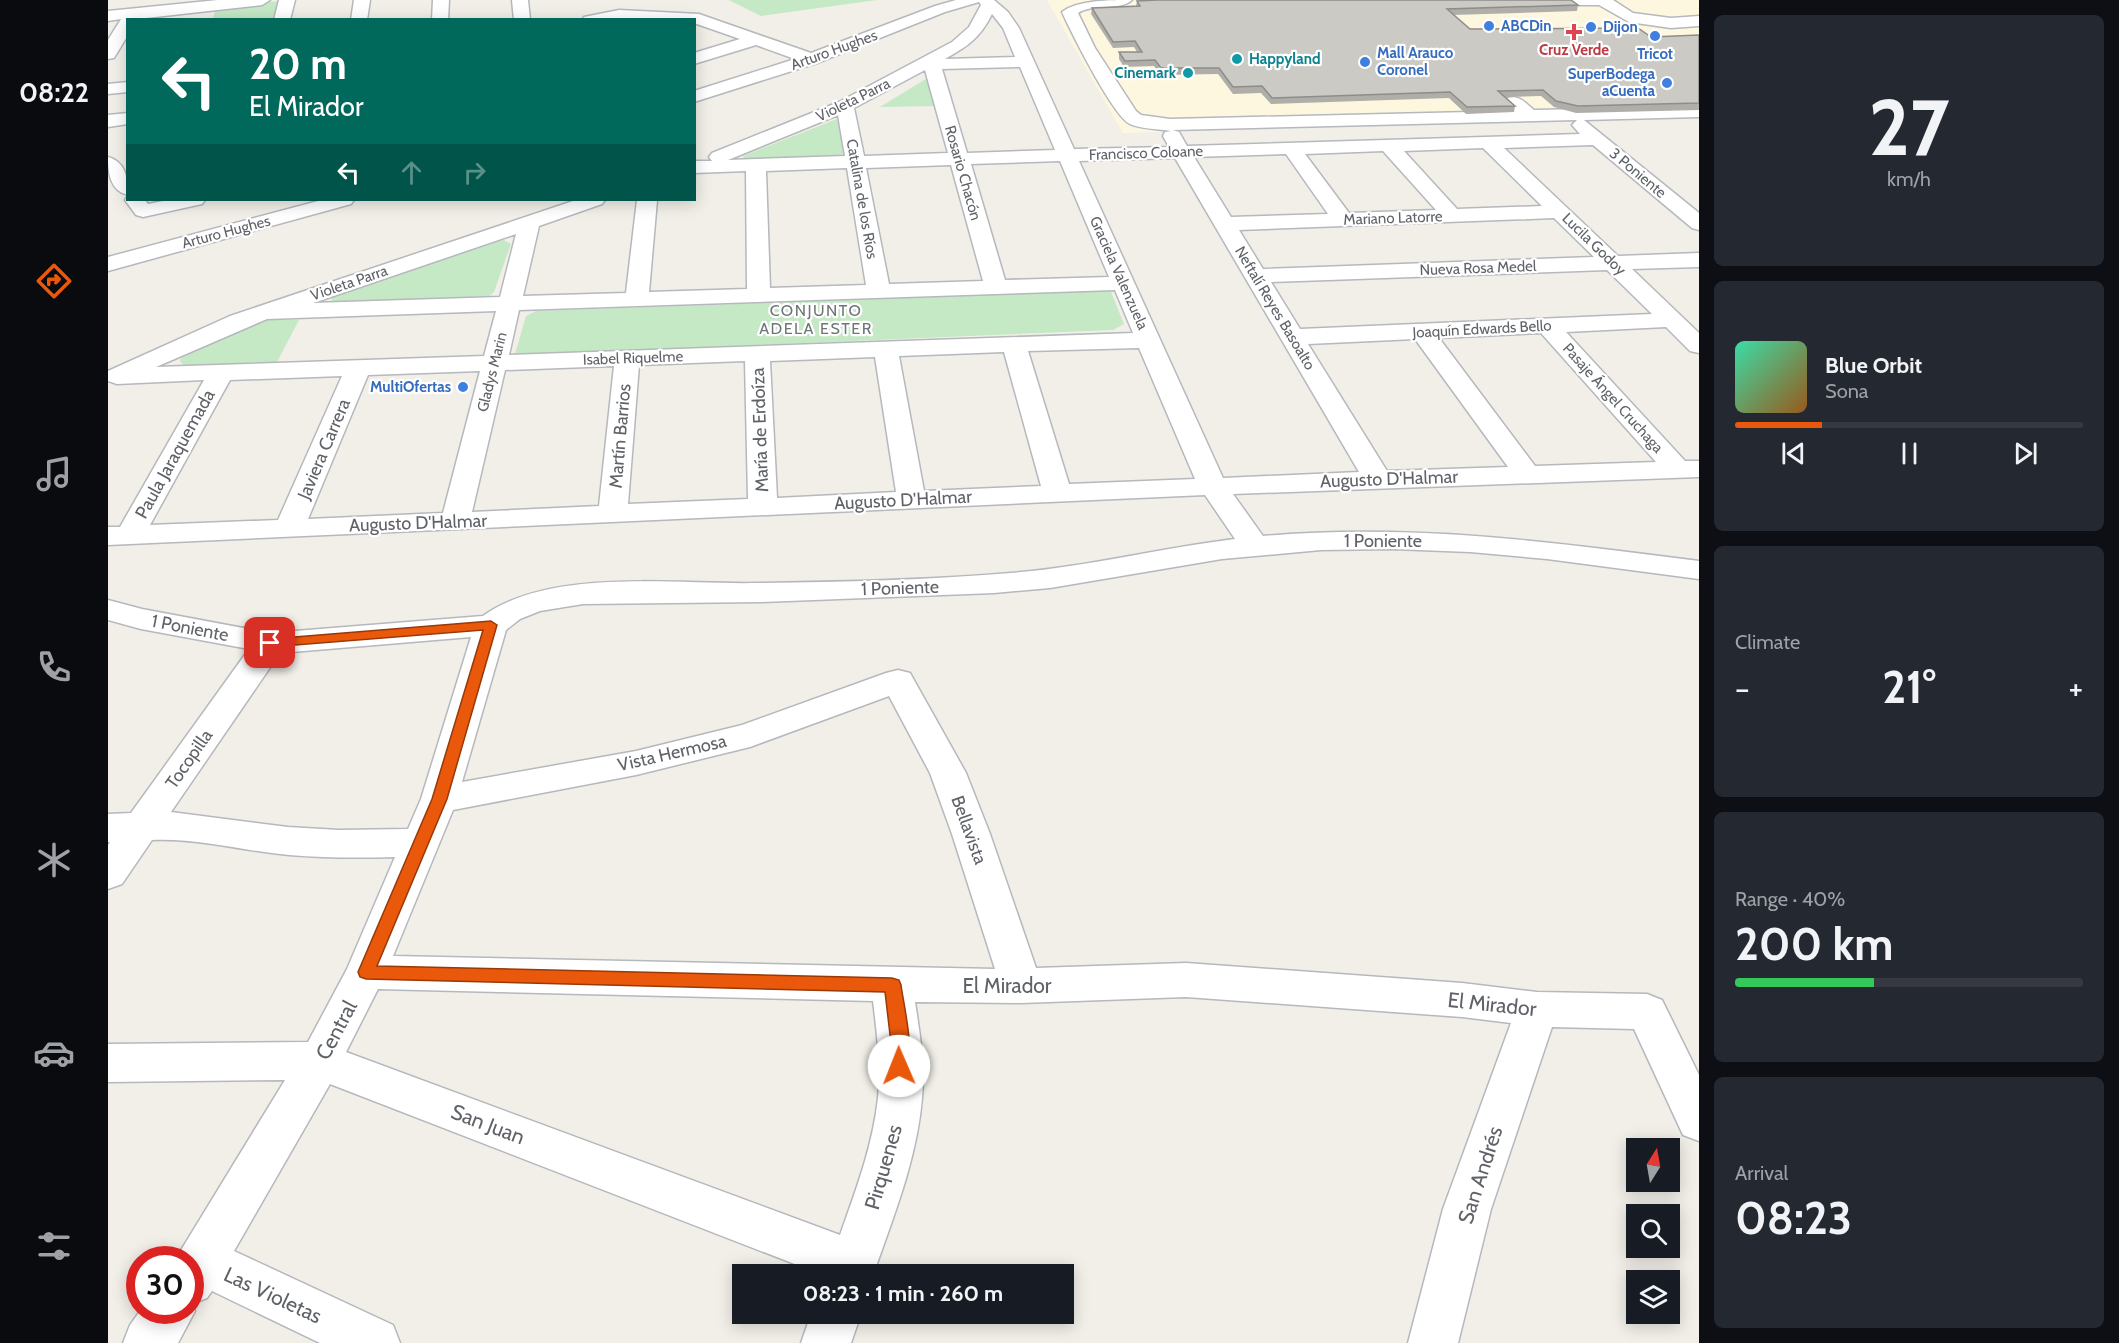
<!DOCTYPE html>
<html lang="en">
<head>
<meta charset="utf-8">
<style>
  :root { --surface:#171b24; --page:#242831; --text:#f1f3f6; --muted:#9ea1a6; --line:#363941; --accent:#ea580c }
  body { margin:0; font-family:Cabin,sans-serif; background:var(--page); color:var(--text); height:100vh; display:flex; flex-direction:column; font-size:22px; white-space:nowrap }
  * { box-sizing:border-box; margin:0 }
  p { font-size:20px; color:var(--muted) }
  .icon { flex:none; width:33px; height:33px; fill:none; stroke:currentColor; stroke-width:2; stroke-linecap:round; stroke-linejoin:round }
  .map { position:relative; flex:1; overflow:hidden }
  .drawer { display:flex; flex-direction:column; gap:15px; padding:15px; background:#0d0f14; width:420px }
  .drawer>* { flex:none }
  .top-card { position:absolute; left:18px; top:18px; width:570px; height:183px; border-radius:0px; box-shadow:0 3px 15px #0003; background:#00695c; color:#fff; overflow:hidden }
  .needle { width:39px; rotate:11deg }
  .fabs { position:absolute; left:1518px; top:1138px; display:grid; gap:12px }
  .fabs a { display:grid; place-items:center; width:54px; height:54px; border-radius:0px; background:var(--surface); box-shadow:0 3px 15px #0003; font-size:30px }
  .speed { position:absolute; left:18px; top:1246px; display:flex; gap:12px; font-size:30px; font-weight:700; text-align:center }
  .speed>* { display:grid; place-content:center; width:78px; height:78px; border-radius:50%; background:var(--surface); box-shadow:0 3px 15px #0003; line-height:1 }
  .speed .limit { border:9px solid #d22; background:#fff; color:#111 }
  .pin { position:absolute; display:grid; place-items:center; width:51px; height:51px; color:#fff; margin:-26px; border-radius:12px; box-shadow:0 3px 9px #0006 }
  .me { position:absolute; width:66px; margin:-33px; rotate:359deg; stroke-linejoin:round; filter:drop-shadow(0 0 4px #0008) }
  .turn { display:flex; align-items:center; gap:21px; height:126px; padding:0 24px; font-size:27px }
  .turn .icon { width:78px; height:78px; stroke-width:2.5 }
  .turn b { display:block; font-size:42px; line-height:51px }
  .lanes { display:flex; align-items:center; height:57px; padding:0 24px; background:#0003; justify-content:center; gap:30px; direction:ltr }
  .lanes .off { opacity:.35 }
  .big { font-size:45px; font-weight:700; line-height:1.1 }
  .drawer .tile { flex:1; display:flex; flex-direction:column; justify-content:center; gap:9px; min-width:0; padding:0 21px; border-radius:9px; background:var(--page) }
  .drawer .dial { align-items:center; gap:0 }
  .dial b { font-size:78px; line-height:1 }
  .song { display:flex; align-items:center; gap:18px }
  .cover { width:72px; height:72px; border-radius:9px; background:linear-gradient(135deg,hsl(160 70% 55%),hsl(30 70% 35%)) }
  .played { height:6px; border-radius:3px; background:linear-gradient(90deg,var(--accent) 25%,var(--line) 25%) }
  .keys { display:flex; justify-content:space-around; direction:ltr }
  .heat { display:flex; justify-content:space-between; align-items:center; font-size:33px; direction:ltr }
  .charge { height:9px; border-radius:4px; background:linear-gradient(90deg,#34c759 40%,var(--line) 0) }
  .trip { position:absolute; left:624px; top:1264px; width:342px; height:60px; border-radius:0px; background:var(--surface); box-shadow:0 3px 15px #0003; font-weight:700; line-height:60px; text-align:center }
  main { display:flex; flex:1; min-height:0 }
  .dock { display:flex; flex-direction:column; width:108px; justify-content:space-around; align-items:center; background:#090b0e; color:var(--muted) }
  .dock .icon { width:42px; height:42px }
  .dock .active { color:var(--accent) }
  .dock b { font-size:27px; color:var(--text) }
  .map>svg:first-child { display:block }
  .commercial { fill:#fef7e0 }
  .green { fill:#c5e8c5 }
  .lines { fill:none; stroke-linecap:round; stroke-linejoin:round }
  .minor-casing { stroke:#b5b8bc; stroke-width:3 }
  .minor { fill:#fff; fill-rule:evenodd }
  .wall { fill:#afaea9 }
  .building { fill:#cccac5; stroke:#8f8d8a; stroke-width:1.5 }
  .route { fill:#ea580c; stroke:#983908; stroke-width:1.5 }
  .shop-dot { fill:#3f7fe0; stroke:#fff; stroke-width:2 }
  .health-dot { fill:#e0444e; stroke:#fff; stroke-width:2 }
  .culture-dot { fill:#0f9aa8; stroke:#fff; stroke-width:2 }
  .labels { text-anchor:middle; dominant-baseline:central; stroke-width:4.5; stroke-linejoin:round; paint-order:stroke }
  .far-shop-label { font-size:15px; font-weight:bold; fill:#366cbe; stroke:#fff; text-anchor:start }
  .far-street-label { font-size:15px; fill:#5f6368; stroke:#fff }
  .far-health-label { font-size:15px; font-weight:bold; fill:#be3a42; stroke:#fff }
  .far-culture-label { font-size:15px; font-weight:bold; fill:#0d838f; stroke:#fff; text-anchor:start }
  .far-neighbourhood-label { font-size:16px; letter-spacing:1.5px; fill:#70757a; stroke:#fff }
  .street-label { font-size:18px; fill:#5f6368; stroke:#fff }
  .near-street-label { font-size:21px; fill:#5f6368; stroke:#fff }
</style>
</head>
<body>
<main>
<nav class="dock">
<b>08:22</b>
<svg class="icon active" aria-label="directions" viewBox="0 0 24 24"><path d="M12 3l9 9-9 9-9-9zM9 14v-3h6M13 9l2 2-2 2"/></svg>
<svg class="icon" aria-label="music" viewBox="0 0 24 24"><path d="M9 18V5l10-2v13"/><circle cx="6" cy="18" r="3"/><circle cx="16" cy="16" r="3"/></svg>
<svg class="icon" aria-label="phone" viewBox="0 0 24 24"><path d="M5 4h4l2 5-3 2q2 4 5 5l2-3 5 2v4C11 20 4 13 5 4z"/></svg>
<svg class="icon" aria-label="climate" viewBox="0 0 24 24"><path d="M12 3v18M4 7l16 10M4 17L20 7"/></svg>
<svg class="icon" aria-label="car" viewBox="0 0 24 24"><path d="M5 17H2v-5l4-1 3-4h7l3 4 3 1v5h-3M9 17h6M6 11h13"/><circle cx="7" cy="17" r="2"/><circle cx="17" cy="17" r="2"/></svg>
<svg class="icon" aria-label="filters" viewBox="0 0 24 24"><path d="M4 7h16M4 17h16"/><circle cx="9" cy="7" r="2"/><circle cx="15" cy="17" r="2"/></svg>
</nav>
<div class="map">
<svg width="1591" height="1343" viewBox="0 0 1591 1343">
  <rect width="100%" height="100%" fill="#f1efe8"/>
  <path class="commercial" d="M 939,0 L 1591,0 L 1591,115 L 1015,133 Z"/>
  <path class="green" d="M 621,0 L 769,0 L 653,16 Z
    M 173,1 L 168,19 L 104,20 L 109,7 Z
    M 821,77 L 827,106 L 772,107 Z
    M 729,119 L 737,153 L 728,158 L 636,160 L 635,156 Z
    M 396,240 L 403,244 L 386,292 L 381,296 L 230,303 L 224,301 L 224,297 L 384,241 Z
    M 994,291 L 1003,292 L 1016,324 L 1005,330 L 531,350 L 529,355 L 417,360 L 407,354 L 418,316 L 428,311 Z
    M 153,320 L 191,320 L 169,362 L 137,363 L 133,366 L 77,367 L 72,361 L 73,358 Z"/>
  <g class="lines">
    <g class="minor-casing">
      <path id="minor" d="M 110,0 L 162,0 L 154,5 L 20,20 L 20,35 L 6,58 L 0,59 L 0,40 L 13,19 L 0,21 L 0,11 Z
        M 171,0 L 187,0 L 182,20 L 166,20 Z
        M 246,0 L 262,0 L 259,20 L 243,20 Z
        M 325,0 L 341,0 L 340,20 L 324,20 Z
        M 404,0 L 420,0 L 422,20 L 406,20 Z
        M 848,0 L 886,0 L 900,12 L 911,28 L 966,149 L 1061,147 L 1055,136 L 1057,132 L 1063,131 C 1051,129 1033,129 1022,124 C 1005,116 963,32 954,12 C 969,0 1002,0 1024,0 C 1013,11 986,3 970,13 L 987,48 L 1028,111 L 1033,115 L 1062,119 L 1405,111 L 1397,102 L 1400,98 C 1412,95 1417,103 1426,110 L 1591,107 L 1591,117 L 1476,120 L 1591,213 L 1591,230 L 1584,228 L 1485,145 L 1396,148 L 1510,256 L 1591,253 L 1591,267 L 1524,269 L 1591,333 L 1591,353 L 1582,351 L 1558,327 L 1458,332 L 1577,461 L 1591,461 L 1591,477 L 1125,494 L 1155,536 C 1302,523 1446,542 1591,561 L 1591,579 L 1439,559 L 1362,552 L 1286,549 L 1213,550 L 1114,559 L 942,588 L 886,593 L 654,602 L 475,604 L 432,611 L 412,619 L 398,630 L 354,782 L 528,751 L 634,725 L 778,673 L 790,670 L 802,673 L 858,773 L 882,834 L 928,968 L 1078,963 L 1354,983 L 1429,992 L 1539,994 L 1554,1000 L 1591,1075 L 1591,1141 L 1575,1135 L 1526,1029 L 1444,1027 L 1383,1209 L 1350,1343 L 1300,1343 L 1335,1209 L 1403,1023 L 1354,1017 L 1078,997 L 913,1003 L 807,1002 C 812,1034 817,1066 814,1098 C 809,1159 785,1218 765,1275 L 715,1275 L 222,1084 L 126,1251 L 285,1325 L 292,1343 L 212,1343 L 104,1291 L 99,1298 L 84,1304 L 87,1311 L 70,1343 L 15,1343 L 22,1325 L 32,1311 L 82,1311 L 82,1260 L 67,1260 L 177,1080 L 0,1082 L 0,1044 L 200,1042 L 239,969 L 287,857 C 252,858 217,858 181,855 C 135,851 90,838 44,840 L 14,884 L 0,889 L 0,845 L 2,842 L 0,842 L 0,814 L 23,813 L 141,649 L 33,629 L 0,620 L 0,600 L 34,609 L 162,633 L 375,616 C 443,567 569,585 650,583 C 734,582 819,580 903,573 C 979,567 1052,548 1127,539 L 1097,495 L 0,545 L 0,527 L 12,527 L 96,380 L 9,384 L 0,381 L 0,371 L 122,316 L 468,200 L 497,200 L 494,204 L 431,226 L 415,296 L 518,293 L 529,200 L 549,200 L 541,292 L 639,289 L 638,171 L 586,173 L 586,161 L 604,161 L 601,157 L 604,153 L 731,102 L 844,42 L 861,27 L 873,5 L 871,2 L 837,12 L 709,63 L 586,102 L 586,91 L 687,59 L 648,45 L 586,64 L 586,53 L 632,39 L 586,23 L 586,20 L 474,20 L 476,17 L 511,10 L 591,14 L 703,53 L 827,6 ZM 884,14 L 895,28 L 907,57 L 837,59 C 860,46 872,38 884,14 ZM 912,67 L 947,150 L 859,153 L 834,69 ZM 817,70 L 840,153 L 756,156 L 746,108 ZM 730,115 L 737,156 L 620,160 ZM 1469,120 L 1464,125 L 1472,134 L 1079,146 L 1071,132 L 1065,130 ZM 1375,148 L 1434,206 L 1349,209 L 1296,151 ZM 1275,151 L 1328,210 L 1241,213 L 1197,154 ZM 1178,154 L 1220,214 L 1123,217 L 1086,157 ZM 1067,158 L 1251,472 L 1115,478 L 971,161 ZM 952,161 L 1001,277 L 897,280 L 863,164 ZM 843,165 L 875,281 L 781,284 L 758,168 ZM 739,168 L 758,285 L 662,288 L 658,171 ZM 1446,218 L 1486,257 L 1155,269 L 1131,230 ZM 408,234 L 392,297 L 205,303 ZM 1499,270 L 1544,314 L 1192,329 L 1163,282 ZM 1007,290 L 1025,333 L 401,355 L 411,310 ZM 388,311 L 376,356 L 48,367 L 159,319 ZM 1433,333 L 1548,462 L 1427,466 L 1331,338 ZM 1307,339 L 1400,467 L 1279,471 L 1200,344 ZM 1031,348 L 1087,479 L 961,484 L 920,351 ZM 896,352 L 933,486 L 816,491 L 791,356 ZM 767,357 L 788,492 L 669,498 L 662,361 ZM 637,361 L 640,499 L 520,504 L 531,365 ZM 506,366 L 491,506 L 364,512 L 397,370 ZM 372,371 L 335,513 L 200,519 L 260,375 ZM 234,376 L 170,520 L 42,525 L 122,380 ZM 363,637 L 313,799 L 300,829 L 231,830 L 180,827 L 63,812 L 172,653 ZM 781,696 L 822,773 L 844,834 L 887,969 L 285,956 L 345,810 L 528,775 L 642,747 ZM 270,989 L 765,1001 C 769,1033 773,1066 770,1098 C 765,1145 748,1190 732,1235 L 238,1052 Z
        M 1457,0 L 1505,0 L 1525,13 L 1563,18 L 1591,16 L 1591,26 L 1563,28 L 1521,22 L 1491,5 L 1465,5 Z
        M 20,82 L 20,92 L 0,94 L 0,84 Z
        M 20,113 L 20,124 L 0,127 L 0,115 Z
        M 0,157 C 18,162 20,179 20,195 C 2,191 0,172 0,157 Z
        M 20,196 L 20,200 L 37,200 L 40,204 L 60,200 L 97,200 L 94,204 L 35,217 L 28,215 L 17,200 Z
        M 214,200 L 246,200 L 243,204 L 0,271 L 0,257 Z
        M 703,1314 L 753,1314 L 743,1343 L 693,1343 Z"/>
    </g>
    <use href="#minor" class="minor"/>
  </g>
  <path class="wall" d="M 1029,1 L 1470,5 L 1469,11 L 1345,15 L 1362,29 L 1543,37 L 1591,35 L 1591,110 L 1468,113 L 1446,107 L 1433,96 L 1398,97 L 1407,106 L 1406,112 L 1358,114 L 1341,98 L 1163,104 L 1153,93 L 1125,94 L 1110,74 L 1053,75 L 1046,66 L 1016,67 L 1011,59 L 1011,52 L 1029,52 L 1026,47 L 1005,48 L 983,14 L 984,8 L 1028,6 Z"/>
  <path class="building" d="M 1050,0 L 1463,0 L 1470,5 L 1339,9 L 1362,29 L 1530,28 L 1543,37 L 1591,35 L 1591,103 L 1470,106 L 1448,101 L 1435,90 L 1390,91 L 1407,106 L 1359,107 L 1342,92 L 1164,98 L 1154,86 L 1125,87 L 1111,68 L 1053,68 L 1047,60 L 1017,61 L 1011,52 L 1034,52 L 1027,41 L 1005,42 L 984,8 L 1032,6 L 1029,1 Z"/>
  <path class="route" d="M 383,621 L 389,625 L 339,799 L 269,966 L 784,978 L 791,980 L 793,985 C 796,1007 807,1051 798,1071 L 791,1073 L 785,1071 L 782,1066 L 783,1043 L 777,992 L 258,979 L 252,977 L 250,972 L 324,799 L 375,630 L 162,647 L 155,643 L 162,639 Z"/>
  <g class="shop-dot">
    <circle cx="1381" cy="26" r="6"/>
    <circle cx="1483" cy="27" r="6"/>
    <circle cx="1547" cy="36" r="6"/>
    <circle cx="1257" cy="62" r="6"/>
    <circle cx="1559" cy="83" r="6"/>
    <circle cx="355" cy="387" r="6"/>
  </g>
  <path class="health-dot" d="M1463 23h6v6h6v6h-6v6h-6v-6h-6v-6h6z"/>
  <g class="culture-dot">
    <circle cx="1129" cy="59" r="6"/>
    <circle cx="1080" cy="73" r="6"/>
  </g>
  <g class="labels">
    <g class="far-shop-label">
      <text x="1393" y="26">ABCDin</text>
      <text x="1495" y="27">Dijon</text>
      <text x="1269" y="53">Mall Arauco<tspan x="1269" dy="17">Coronel</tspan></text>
      <text x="1547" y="54" text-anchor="middle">Tricot</text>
      <text x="1547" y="74" text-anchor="end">SuperBodega<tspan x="1547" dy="17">aCuenta</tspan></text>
      <text x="343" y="387" text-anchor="end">MultiOfertas</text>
    </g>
    <g class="far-street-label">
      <text transform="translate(726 50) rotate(-20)">Arturo Hughes</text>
      <text transform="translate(745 100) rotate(-26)">Violeta Parra</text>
      <text transform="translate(1038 153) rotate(-2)">Francisco Coloane</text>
      <text transform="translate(855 173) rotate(74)">Rosario Chacón</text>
      <text transform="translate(1530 173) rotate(40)">3 Poniente</text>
      <text transform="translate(754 199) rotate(80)">Catalina de los Ríos</text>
      <text transform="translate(1285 218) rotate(-2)">Mariano Latorre</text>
      <text transform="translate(118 232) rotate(-15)">Arturo Hughes</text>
      <text transform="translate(1486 244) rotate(44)">Lucila Godoy</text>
      <text transform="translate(1370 268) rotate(-2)">Nueva Rosa Medel</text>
      <text transform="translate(1011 273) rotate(66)">Graciela Valenzuela</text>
      <text transform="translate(241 283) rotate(-19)">Violeta Parra</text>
      <text transform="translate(1167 308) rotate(59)">Neftalí Reyes Basoalto</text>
      <text transform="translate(1374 329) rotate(-3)">Joaquín Edwards Bello</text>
      <text transform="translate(525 358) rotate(-2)">Isabel Riquelme</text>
      <text transform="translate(384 372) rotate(-76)">Gladys Marin</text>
      <text transform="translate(1505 398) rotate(48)">Pasaje Ángel Cruchaga</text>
    </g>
    <g class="far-health-label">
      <text x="1466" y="50">Cruz Verde</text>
    </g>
    <g class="far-culture-label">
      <text x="1141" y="59">Happyland</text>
      <text x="1068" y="73" text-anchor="end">Cinemark</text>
    </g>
    <g class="far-neighbourhood-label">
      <text x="708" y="310">CONJUNTO<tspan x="708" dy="18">ADELA ESTER</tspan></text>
    </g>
    <g class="street-label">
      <text transform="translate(652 430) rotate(-92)">María de Erdoíza</text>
      <text transform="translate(512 436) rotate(-85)">Martín Barrios</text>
      <text transform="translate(216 449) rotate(-67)">Javiera Carrera</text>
      <text transform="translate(67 454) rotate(-61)">Paula Jaraquemada</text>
      <text transform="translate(1281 479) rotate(-2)">Augusto D'Halmar</text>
      <text transform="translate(795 500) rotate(-3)">Augusto D'Halmar</text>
      <text transform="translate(310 523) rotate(-2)">Augusto D'Halmar</text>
      <text x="1275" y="541">1 Poniente</text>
      <text transform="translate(792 588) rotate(-2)">1 Poniente</text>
      <text transform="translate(82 628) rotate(11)">1 Poniente</text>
      <text transform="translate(564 753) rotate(-13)">Vista Hermosa</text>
      <text transform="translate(81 759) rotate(-55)">Tocopilla</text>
      <text transform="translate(861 830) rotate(70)">Bellavista</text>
    </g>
    <g class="near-street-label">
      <text x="899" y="985">El Mirador</text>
      <text transform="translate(1384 1004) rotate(6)">El Mirador</text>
      <text transform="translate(228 1030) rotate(-62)">Central</text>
      <text transform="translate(380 1124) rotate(21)">San Juan</text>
      <text transform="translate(775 1167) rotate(-74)">Pirquenes</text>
      <text transform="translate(1372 1175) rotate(-72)">San Andrés</text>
      <text transform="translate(165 1295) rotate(25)">Las Violetas</text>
    </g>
  </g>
</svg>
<div class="fabs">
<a><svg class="needle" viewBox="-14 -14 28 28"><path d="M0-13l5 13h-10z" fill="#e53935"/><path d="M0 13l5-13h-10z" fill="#9ea1a6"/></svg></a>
<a><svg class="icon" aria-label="search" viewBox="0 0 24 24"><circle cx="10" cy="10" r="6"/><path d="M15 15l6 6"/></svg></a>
<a><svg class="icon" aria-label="layers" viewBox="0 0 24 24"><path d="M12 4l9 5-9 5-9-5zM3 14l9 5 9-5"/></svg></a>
</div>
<div class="speed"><div class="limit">30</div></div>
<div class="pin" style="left:162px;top:643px;background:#d93025"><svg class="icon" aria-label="arrive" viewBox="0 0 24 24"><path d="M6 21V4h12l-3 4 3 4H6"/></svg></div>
<svg class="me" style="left:791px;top:1066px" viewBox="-20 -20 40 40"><circle r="19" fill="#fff"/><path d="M0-13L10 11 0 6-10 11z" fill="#ea580c"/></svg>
<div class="trip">08:23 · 1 min · 260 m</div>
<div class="top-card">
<div class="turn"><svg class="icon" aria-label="left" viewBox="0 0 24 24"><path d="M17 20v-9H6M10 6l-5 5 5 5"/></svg><div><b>20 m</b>El Mirador</div></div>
<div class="lanes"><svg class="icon" aria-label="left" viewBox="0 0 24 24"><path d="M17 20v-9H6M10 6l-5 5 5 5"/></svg><svg class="icon off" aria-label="ahead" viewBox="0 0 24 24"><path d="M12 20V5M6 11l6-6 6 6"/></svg><svg class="icon off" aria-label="right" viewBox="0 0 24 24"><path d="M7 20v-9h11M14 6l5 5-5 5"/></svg></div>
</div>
</div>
<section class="drawer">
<div class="tile dial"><b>27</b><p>km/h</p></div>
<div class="tile">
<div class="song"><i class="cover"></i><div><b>Blue Orbit</b><p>Sona</p></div></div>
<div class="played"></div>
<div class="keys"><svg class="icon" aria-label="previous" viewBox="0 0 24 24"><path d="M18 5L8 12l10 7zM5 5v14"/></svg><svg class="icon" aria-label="pause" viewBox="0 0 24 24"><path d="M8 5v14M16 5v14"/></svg><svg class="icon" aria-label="next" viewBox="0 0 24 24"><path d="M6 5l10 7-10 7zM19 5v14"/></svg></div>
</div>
<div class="tile"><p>Climate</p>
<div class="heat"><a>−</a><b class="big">21°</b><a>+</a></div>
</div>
<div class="tile"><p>Range · 40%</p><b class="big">200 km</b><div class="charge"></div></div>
<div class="tile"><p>Arrival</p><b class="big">08:23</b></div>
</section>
</main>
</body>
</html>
